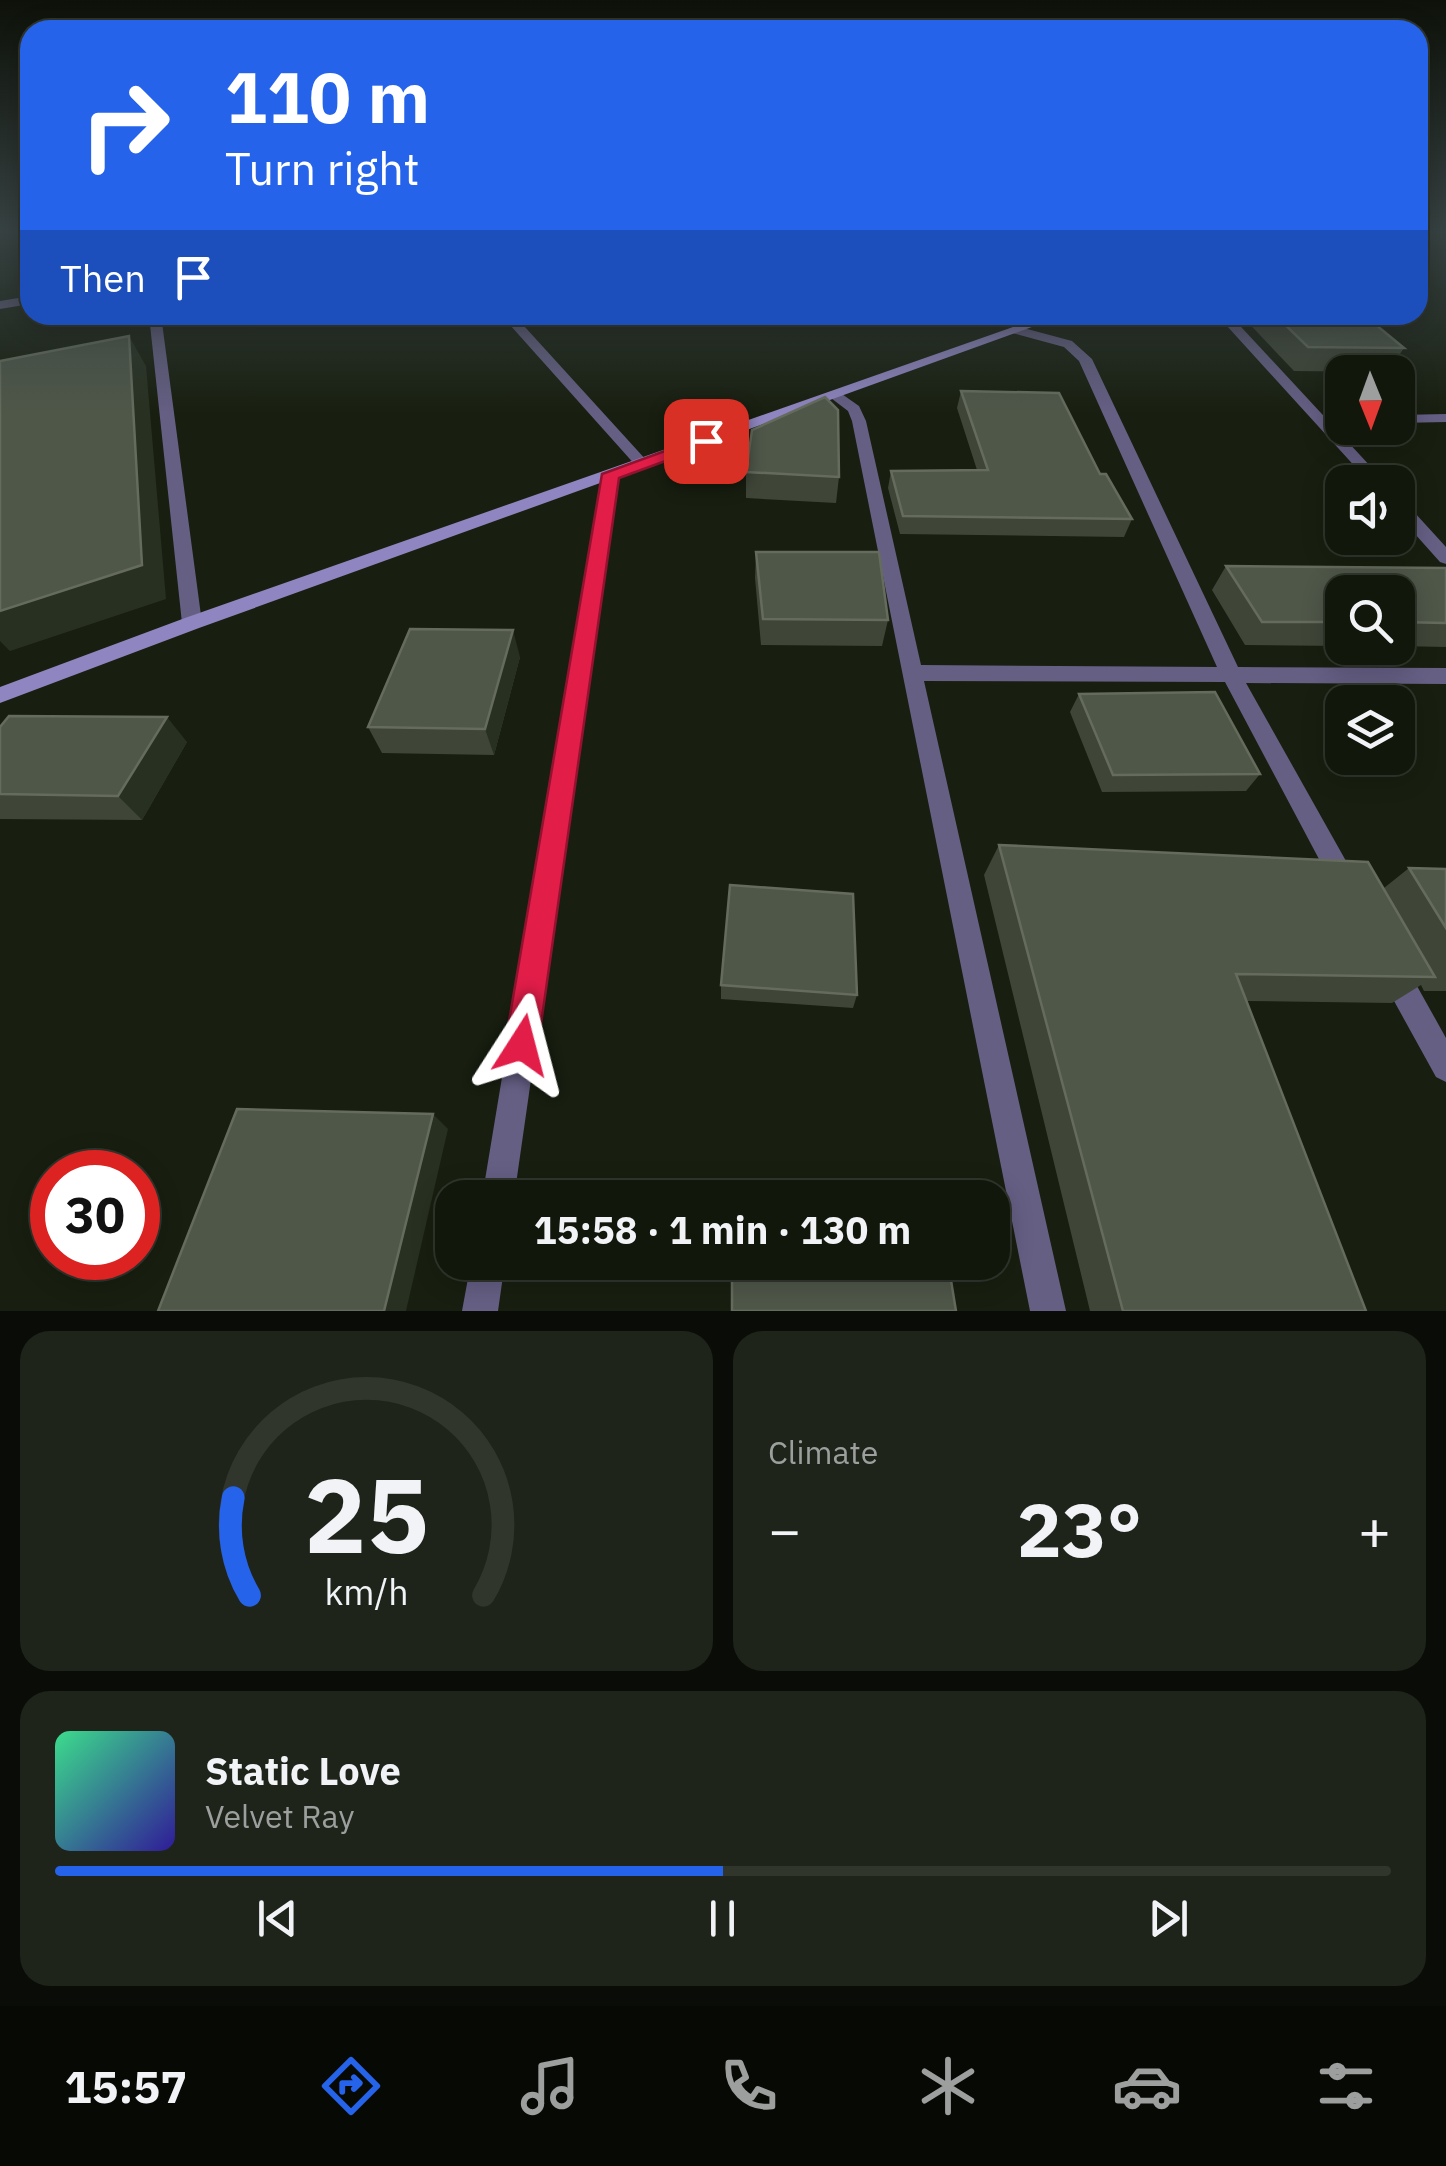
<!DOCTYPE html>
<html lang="en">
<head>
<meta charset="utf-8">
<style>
  :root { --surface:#12170c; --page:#1f241a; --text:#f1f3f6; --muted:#9c9f9d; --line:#31362d; --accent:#2563eb }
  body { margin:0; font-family:"IBM Plex Sans",sans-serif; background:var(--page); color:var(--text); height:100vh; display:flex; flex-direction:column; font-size:38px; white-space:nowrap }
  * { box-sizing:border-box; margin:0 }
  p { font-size:32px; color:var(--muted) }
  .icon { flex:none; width:55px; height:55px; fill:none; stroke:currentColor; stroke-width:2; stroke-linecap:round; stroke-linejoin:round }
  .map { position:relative; height:1311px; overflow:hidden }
  .details { display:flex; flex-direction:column; gap:20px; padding:20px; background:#0a0d07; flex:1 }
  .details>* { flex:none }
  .guide { position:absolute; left:20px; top:20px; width:1408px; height:305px; border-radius:30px; box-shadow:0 5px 25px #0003,0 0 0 2px var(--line); background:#2563eb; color:#fff; overflow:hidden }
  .needle { width:65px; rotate:179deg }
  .controls { position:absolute; left:1325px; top:355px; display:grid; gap:20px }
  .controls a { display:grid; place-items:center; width:90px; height:90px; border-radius:20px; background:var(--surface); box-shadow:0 5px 25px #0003,0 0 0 2px var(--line); font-size:50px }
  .speed { position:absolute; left:30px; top:1150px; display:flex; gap:20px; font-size:50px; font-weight:700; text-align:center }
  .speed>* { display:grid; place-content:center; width:130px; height:130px; border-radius:50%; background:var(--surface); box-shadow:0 5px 25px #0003,0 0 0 2px var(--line); line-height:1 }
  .speed .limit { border:15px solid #d22; background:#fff; color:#111 }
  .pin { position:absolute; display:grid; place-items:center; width:85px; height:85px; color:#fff; margin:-42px; border-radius:20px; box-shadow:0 5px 15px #0006 }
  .me { position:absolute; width:110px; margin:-55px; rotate:9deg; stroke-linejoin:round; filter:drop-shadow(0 0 8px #0008) }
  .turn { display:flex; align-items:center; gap:35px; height:210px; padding:0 40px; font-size:45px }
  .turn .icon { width:130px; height:130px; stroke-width:2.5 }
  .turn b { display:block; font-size:70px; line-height:85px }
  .then { display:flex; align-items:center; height:95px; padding:0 40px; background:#0003; gap:20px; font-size:38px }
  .big { font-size:75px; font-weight:700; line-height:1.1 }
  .details .card { flex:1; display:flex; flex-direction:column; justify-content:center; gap:15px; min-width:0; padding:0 35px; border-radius:30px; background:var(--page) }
  .details .dial { align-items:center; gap:0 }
  .dial svg { height:260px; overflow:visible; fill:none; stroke:var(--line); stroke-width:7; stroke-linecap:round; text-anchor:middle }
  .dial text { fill:var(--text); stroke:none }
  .song { display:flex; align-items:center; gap:30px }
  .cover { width:120px; height:120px; border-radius:15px; background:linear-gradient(135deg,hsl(150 70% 55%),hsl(250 70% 35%)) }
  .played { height:10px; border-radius:5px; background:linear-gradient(90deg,var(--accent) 50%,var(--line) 50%) }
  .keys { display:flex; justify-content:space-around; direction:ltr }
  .heat { display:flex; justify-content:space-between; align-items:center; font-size:55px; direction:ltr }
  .details .tiles { flex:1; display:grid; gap:20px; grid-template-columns:1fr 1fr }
  .card:last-child { grid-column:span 2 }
  .trip { position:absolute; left:435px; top:1180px; width:575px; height:100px; border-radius:30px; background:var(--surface); box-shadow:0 5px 25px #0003,0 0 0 2px var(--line); font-weight:700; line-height:100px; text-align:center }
  .tab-bar { display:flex; height:160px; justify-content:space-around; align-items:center; background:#070905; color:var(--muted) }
  .tab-bar .icon { width:70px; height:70px }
  .tab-bar .selected { color:var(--accent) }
  .tab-bar b { font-size:45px; color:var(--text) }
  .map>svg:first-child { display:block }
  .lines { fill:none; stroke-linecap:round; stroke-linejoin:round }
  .street { fill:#655f84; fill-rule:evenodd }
  .secondary { fill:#8f85c0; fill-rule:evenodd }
  .wall { fill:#3f4638 }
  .shaded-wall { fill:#283021 }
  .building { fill:#4f5749; stroke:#656c5e; stroke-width:2.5 }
  .route { fill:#e11d48; stroke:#92132f; stroke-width:2.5 }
</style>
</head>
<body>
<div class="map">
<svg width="1446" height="1311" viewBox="0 0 1446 1311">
  <rect width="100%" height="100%" fill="#181f10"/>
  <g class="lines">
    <path class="street" d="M 30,296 L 30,304 L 0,309 L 0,301 Z
      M 149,315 L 161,315 L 202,623 L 192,630 L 182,623 Z
      M 501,315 L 514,315 L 647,461 L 647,467 L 637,467 Z
      M 1217,315 L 1230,315 L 1385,482 L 1369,482 Z
      M 1016,326 L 1072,341 L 1092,359 L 1238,667 L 1446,668 L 1446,684 L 1246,683 L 1355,877 L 1359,885 L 1355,893 L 1346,897 L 1337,893 L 1225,682 L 924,681 L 1066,1311 L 1030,1311 L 852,421 L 848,411 L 827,395 L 839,392 L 859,406 L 866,421 L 921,665 L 1217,667 L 1079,361 L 1064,347 L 1012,333 L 1010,330 Z
      M 1446,414 L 1446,422 L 1398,423 L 1398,415 Z
      M 610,469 L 618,474 L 514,1198 L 482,1198 L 602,474 Z
      M 1398,500 L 1404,501 L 1446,547 L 1446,564 L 1440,562 L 1398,515 Z
      M 1393,957 L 1403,961 L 1446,1038 L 1446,1082 L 1436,1077 L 1383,981 L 1379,971 L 1383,961 Z
      M 471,1262 L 505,1262 L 498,1311 L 462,1311 Z"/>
    <path class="secondary" d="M 1047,315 L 1065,315 L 199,628 L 0,703 L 0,687 L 185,618 Z"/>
  </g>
  <path class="wall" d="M 1241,315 L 1364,315 L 1404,348 L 1388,372 L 1294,371 Z
    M 961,391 L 1100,474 L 1132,519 L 1124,537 L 900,534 L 888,488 L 891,471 L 977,470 L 957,408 Z
    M 746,472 L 839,477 L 836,503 L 746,498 Z
    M 756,552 L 888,620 L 882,646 L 761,645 L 755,578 Z
    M 1226,566 L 1446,568 L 1446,647 L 1398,646 L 1398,592 L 1342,592 L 1342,646 L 1245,645 L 1212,590 Z
    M 520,657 L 494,755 L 382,753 L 368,727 Z
    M 1079,694 L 1260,774 L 1246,791 L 1102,792 L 1070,712 Z
    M 0,727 L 187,742 L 142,820 L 0,819 Z
    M 999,845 L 1384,888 L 1409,868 L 1446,869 L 1446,991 L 1424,991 L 1421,985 L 1392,1003 L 1247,1001 L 1366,1311 L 1090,1311 L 984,875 Z
    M 721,985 L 857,995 L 853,1008 L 721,999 Z"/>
  <path class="shaded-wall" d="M 129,336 L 146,366 L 166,599 L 10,651 L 0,641 L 0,611 Z
    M 513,630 L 520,657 L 494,755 L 485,729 Z
    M 167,717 L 187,742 L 142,820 L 118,796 Z
    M 433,1114 L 448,1129 L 406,1311 L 384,1311 Z"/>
  <path class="building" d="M 1275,315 L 1364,315 L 1404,348 L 1308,347 Z
    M 129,336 L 142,565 L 0,611 L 0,361 Z
    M 961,391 L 1059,393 L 1100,474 L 1106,474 L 1132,519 L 903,516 L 891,471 L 988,470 Z
    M 825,397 L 838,410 L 839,477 L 746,472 L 752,430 Z
    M 756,552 L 879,552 L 888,620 L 763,619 Z
    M 1226,566 L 1446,568 L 1446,623 L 1398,622 L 1398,592 L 1342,592 L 1342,622 L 1262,622 Z
    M 410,629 L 513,630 L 485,729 L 368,727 Z
    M 1215,692 L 1260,774 L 1113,775 L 1079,694 Z
    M 9,716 L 167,717 L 118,796 L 0,794 L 0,727 Z
    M 999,845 L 1368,862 L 1435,977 L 1236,974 L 1366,1311 L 1123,1311 Z
    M 1409,868 L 1446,869 L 1446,928 Z
    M 730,885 L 853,894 L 857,995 L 721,985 Z
    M 237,1109 L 433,1114 L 384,1311 L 158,1311 Z
    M 934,1180 L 937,1198 L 800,1198 L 800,1183 Z
    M 732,1262 L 948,1262 L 956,1311 L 732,1311 Z"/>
  <linearGradient id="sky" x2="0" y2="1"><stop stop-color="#0d1109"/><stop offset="0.56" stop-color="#374242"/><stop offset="1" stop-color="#374242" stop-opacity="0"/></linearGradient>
  <rect width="1446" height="414" fill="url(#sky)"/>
  <path class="route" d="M 706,436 L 714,441 L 712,444 L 619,478 L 538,1045 L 533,1057 L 522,1062 L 510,1057 L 505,1045 L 602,474 Z"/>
</svg>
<div class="controls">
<a><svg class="needle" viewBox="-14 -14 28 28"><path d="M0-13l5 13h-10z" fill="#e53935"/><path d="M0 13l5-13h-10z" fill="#9c9f9d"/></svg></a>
<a><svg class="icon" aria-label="sound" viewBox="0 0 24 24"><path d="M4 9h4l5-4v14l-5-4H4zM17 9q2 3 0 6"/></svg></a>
<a><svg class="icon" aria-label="search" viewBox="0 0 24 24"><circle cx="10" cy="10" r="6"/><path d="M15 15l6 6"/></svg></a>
<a><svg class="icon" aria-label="layers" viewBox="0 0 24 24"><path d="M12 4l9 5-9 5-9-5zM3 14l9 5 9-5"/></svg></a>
</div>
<div class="speed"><div class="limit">30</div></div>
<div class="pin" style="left:706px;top:441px;background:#d93025"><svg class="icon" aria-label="arrive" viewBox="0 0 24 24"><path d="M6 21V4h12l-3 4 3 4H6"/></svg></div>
<svg class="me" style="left:522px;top:1045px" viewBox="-20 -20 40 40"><path d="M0-17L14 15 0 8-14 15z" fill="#e11d48" stroke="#fff" stroke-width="4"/></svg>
<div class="trip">15:58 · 1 min · 130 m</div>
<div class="guide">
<div class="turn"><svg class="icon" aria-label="right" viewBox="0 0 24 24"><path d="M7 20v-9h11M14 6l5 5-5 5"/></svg><div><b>110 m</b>Turn right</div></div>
<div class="then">Then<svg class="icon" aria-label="arrive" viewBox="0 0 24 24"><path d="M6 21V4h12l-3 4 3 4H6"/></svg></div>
</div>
</div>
<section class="details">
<div class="tiles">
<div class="card dial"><svg viewBox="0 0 100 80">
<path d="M14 69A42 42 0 1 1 86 69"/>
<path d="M14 69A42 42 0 0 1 9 39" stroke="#2563eb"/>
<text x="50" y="56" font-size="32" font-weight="700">25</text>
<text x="50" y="72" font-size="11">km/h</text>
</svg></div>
<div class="card"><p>Climate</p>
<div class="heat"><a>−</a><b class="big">23°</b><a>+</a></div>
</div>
<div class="card">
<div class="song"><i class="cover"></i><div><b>Static Love</b><p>Velvet Ray</p></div></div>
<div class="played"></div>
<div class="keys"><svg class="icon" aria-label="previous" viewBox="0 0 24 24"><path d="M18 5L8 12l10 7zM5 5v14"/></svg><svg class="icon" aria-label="pause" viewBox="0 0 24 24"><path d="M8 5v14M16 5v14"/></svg><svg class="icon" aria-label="next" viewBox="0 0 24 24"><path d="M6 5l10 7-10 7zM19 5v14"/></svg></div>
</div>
</div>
</section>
<nav class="tab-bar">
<b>15:57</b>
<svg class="icon selected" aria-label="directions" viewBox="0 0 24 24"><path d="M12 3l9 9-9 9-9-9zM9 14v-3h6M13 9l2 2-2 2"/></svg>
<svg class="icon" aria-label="music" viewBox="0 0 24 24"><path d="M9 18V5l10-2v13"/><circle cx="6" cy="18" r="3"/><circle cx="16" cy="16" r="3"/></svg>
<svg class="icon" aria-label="phone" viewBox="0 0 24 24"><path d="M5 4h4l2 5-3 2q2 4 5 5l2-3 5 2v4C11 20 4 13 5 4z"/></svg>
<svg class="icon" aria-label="climate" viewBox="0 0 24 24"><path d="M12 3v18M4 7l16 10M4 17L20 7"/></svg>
<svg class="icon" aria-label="car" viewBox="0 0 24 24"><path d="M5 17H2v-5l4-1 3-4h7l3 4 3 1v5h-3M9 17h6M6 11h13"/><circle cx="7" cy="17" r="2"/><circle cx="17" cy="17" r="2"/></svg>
<svg class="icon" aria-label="filters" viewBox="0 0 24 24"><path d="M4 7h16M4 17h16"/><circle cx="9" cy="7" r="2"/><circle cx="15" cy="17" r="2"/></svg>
</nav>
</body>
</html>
